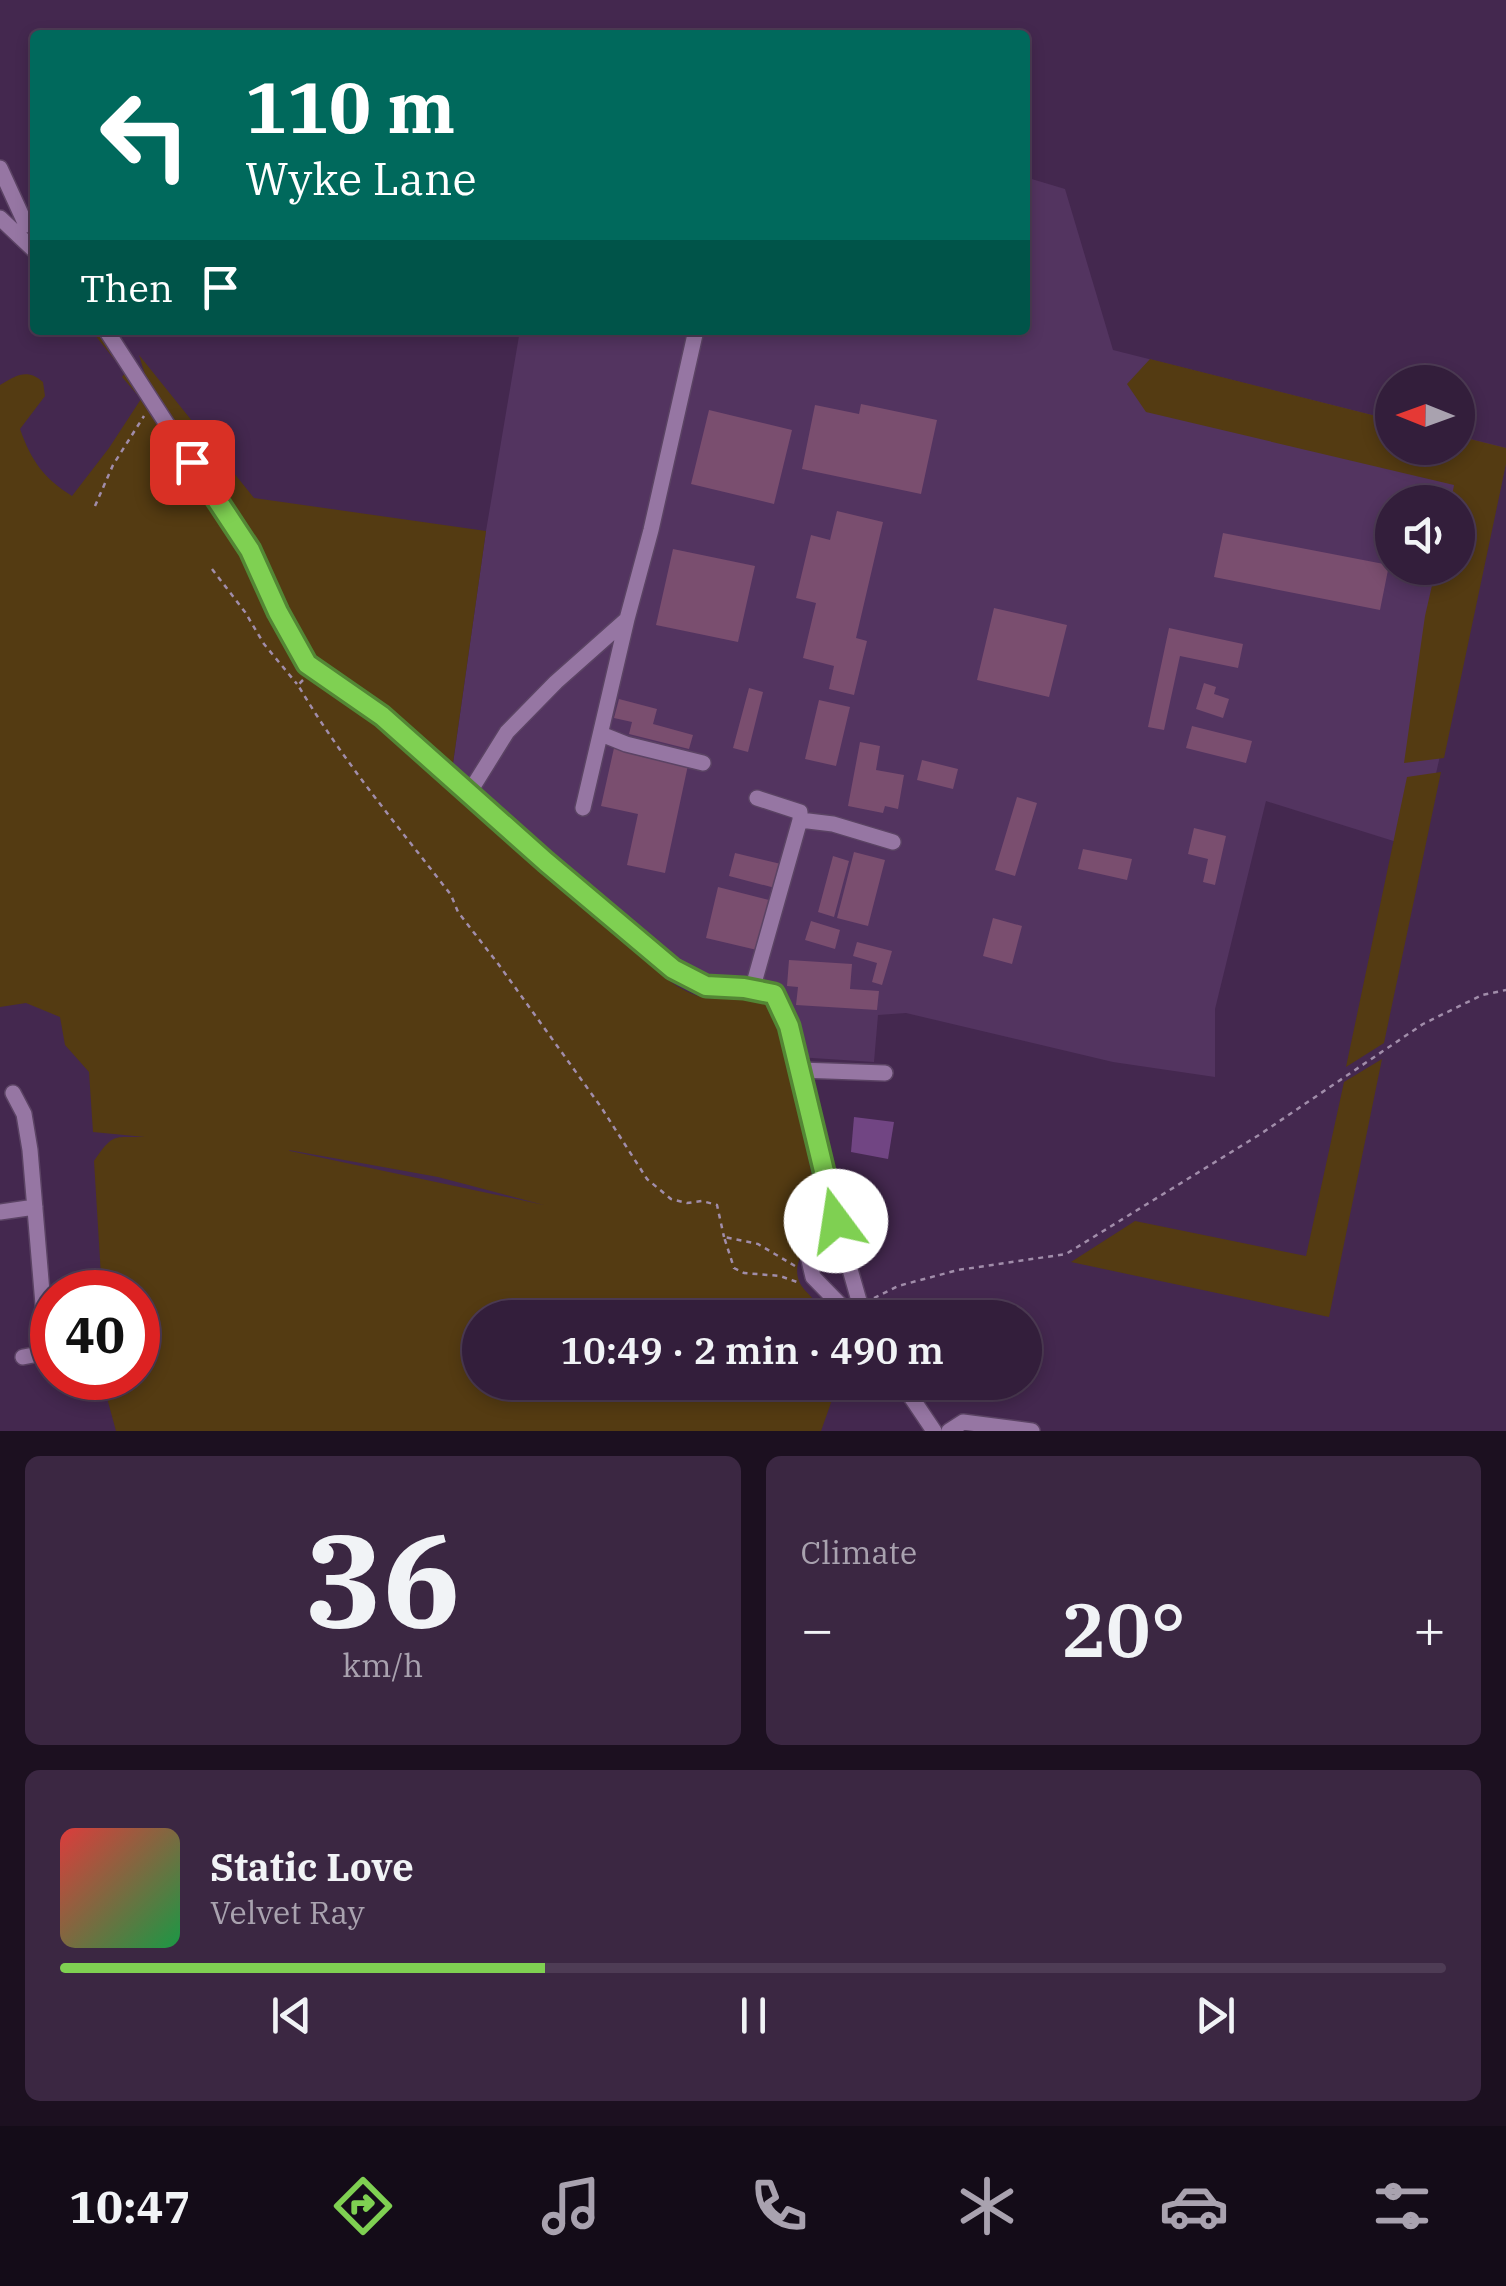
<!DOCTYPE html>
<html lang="en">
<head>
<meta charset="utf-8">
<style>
  :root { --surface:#331e3b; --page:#3b2742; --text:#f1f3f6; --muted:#a9a2af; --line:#4e3c55; --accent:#7fd052 }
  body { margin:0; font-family:"IBM Plex Serif",serif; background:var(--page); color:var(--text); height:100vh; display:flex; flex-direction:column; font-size:38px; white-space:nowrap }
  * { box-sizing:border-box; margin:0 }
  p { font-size:32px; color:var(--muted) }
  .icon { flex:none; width:55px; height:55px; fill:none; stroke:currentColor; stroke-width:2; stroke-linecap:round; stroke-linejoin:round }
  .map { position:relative; height:1431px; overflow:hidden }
  .drawer { display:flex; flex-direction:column; gap:25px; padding:25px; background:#1c1020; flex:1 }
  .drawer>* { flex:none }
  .banner { position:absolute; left:30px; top:30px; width:1000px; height:305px; border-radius:10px; box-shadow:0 5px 15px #0003,0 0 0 2px var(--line); background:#00695c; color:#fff; overflow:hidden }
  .needle { width:65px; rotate:271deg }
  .controls { position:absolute; left:1375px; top:365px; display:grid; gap:20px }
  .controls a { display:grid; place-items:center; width:100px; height:100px; border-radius:50%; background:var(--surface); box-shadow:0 5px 15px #0003,0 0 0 2px var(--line); font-size:50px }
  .speed { position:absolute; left:30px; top:1270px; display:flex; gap:20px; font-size:50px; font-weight:700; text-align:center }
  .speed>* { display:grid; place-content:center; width:130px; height:130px; border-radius:50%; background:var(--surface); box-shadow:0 5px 15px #0003,0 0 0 2px var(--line); line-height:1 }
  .speed .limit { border:15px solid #d22; background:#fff; color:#111 }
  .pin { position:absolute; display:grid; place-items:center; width:85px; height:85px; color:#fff; margin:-42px; border-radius:20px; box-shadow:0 5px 15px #0006 }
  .me { position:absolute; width:110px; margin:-55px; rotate:346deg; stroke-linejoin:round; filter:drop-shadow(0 0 8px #0008) }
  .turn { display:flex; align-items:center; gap:35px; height:210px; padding:0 50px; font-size:45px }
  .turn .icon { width:130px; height:130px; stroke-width:2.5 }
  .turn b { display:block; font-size:70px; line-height:85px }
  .then { display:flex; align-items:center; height:95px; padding:0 50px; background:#0003; gap:20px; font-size:38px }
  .big { font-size:75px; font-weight:600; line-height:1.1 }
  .drawer .card { flex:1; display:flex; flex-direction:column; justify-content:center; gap:15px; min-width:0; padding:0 35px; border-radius:15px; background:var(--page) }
  .drawer .dial { align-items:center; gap:0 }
  .dial b { font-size:130px; line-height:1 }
  .song { display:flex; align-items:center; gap:30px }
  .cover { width:120px; height:120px; border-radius:15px; background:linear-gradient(135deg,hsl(0 70% 55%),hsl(140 70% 35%)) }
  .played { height:10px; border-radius:5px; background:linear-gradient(90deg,var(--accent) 35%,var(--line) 35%) }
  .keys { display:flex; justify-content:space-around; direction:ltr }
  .heat { display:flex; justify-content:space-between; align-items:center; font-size:55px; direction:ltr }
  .drawer .tiles { flex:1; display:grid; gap:25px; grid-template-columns:1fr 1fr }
  .card:last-child { grid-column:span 2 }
  .trip { position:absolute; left:462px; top:1300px; width:580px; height:100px; border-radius:50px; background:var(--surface); box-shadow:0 5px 15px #0003,0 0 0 2px var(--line); font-weight:600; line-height:100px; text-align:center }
  .dock { display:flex; height:160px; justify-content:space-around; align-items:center; background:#140c18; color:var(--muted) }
  .dock .icon { width:70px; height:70px }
  .dock .current { color:var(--accent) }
  .dock b { font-size:45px; color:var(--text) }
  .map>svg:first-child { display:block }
  .built { fill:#533460; fill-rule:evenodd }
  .green { fill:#543b12; fill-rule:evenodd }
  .water { fill:#714583 }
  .building { fill:#7a4e6f }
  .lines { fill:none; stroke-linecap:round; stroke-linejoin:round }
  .minor-casing { stroke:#5b4364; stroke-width:18 }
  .path { stroke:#a18daa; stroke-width:2.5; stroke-dasharray:5 5; stroke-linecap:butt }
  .minor { stroke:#9676a3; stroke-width:15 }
  .route-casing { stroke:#538735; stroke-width:25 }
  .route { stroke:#7fd052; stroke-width:18 }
</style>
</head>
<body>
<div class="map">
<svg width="1506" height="1431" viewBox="0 0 1506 1431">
  <rect width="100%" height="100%" fill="#44284f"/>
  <path class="built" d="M 1025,177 L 1065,189 L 1113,350 L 1392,420 L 1392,448 L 1458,448 L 1458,436 L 1506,448 L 1506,463 L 1419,849 L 1266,801 L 1215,1009 L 1215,1077 L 1113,1062 L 906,1013 L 878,1015 L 874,1062 L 797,1057 L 774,994 L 673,969 L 451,778 L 486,531 L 520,330 L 1025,330 ZM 1392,502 L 1458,502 L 1458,568 L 1392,568 Z"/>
  <path class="green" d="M 91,330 L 98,333 L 152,398 L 139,355 L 254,498 L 486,531 L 451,777 L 307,664 L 269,613 L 281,641 L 307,677 L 387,734 L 668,980 C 681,989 691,995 706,998 C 740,1003 759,984 780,1021 L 816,1196 L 829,1238 C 810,1240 791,1260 799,1281 C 803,1292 825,1309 834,1317 L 480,1318 L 480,1382 L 838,1383 L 821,1431 L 116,1431 L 107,1398 L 106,1378 L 138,1378 L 138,1292 L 102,1292 L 94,1161 C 114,1131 115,1138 145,1137 L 93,1132 L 89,1072 L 65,1045 L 60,1017 L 26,1003 L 0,1007 L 0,385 C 16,375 28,368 43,382 L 45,396 L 20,429 C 31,460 43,478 72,496 L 109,448 L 141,399 L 122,377 L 125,373 ZM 289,1150 L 438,1177 L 544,1205 L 290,1151 Z
    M 1150,359 L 1392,420 L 1392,448 L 1458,448 L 1458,436 L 1506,448 L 1506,464 L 1444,758 L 1404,763 L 1425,616 L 1436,568 L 1458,568 L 1458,502 L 1451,502 L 1454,485 L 1146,412 L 1127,384 Z
    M 1441,772 L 1384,1043 L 1346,1067 L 1407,777 Z
    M 1382,1059 L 1329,1317 L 1071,1262 L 1135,1221 L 1306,1256 L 1344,1082 Z"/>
  <path class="water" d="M 854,1117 L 894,1122 L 888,1159 L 851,1152 Z"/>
  <path class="building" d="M 861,404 L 937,420 L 921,494 L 802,469 L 815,405 L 859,414 Z
    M 709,410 L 792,430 L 774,504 L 691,484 Z
    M 837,511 L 883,522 L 856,638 L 867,641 L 854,695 L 829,689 L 834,666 L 803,658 L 816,603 L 796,598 L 811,535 L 830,540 Z
    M 1223,533 L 1389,565 L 1380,610 L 1214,577 Z
    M 673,549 L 755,566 L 738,642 L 656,625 Z
    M 994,608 L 1067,625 L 1049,697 L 977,680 Z
    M 1169,628 L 1243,644 L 1238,668 L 1180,656 L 1164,730 L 1148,727 Z
    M 1204,683 L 1216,687 L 1214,694 L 1229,699 L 1223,718 L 1196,709 Z
    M 749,688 L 763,692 L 748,752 L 733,748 Z
    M 619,699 L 657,709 L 653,724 L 693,735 L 689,749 L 629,734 L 632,722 L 614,718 Z
    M 819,700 L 850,707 L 836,766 L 805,759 Z
    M 1192,726 L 1252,741 L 1246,763 L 1186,748 Z
    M 860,742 L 880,746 L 876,770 L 904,775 L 898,809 L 885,806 L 883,813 L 848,806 Z
    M 614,748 L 688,765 L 665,873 L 627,865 L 638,814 L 601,806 Z
    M 922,760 L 958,769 L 953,789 L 917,780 Z
    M 1017,797 L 1037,803 L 1015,876 L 995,870 Z
    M 1194,828 L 1226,836 L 1215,885 L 1203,882 L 1208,859 L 1188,854 Z
    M 1083,849 L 1132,859 L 1127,880 L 1078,869 Z
    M 854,852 L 885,860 L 868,926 L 837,918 Z
    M 735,853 L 781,864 L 775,888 L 729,876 Z
    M 833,856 L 849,861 L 834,917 L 818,912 Z
    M 718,887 L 769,900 L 757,950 L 706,938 Z
    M 993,918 L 1022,926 L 1012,964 L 983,956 Z
    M 811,921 L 840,930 L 835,949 L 805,940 Z
    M 857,942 L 892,951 L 882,985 L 872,982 L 877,963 L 853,956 Z
    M 789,960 L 852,964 L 850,989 L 879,991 L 877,1010 L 796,1005 L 798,987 L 787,986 Z"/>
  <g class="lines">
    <g class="minor-casing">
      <path id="minor" d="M 0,168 L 26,225
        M 0,218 L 35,251
        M 106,330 L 249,551 L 277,612 L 307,664 L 382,716 L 546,862 L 673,969 L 707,986 L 744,989 L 774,994 L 789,1026 L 830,1200 L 864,1318
        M 601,734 L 626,744 L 703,763
        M 469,793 L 507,732 L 556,682 L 627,619 L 651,530 L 696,330
        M 583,808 L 627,619
        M 800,820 L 833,824 L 893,842
        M 752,990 L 800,820 L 800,812 L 757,798
        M 800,1070 L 885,1073
        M 13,1093 L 24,1114 L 30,1150 L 45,1328 L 44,1353 L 23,1357
        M 0,1212 L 35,1207
        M 842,1242 L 823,1245 L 809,1260 L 813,1277 L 853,1318
        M 901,1382 L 934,1431
        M 949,1431 L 963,1422 L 1032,1431"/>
    </g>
    <path class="path" d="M 95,506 L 113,465 L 144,416
      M 212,569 L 245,612 L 264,644 L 297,684
      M 303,680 L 298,685 C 342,760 398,826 451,895 L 458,912 L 499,965 L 601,1107 L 647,1179 L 671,1199 L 687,1203 L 702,1201 L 717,1205 L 724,1237
      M 795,1266 L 758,1244 L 724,1237 L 734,1268 L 744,1273 L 780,1276 L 797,1282
      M 874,1298 L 898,1286 L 958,1270 L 1066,1254 L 1259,1135 L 1423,1024 L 1482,995 L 1506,990"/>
    <use href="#minor" class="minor"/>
  </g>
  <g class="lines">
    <g class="route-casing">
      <path id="route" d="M 192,462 L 250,550 L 278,612 L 307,664 L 382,716 L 546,862 L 673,969 L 706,986 L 744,988 L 774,994 L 789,1026 L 836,1221"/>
    </g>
    <use href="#route" class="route"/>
  </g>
</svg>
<div class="controls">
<a><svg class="needle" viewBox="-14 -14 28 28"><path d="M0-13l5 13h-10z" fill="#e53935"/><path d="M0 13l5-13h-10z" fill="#a9a2af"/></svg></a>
<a><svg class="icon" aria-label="sound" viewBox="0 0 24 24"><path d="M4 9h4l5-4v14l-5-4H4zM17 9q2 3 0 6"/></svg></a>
</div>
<div class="speed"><div class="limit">40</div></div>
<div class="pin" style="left:192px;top:462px;background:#d93025"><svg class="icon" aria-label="arrive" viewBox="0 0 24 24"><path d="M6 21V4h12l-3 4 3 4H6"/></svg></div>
<svg class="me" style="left:836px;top:1221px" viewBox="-20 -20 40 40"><circle r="19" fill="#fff"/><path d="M0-13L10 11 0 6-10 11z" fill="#7fd052"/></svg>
<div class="trip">10:49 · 2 min · 490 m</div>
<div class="banner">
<div class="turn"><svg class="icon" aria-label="left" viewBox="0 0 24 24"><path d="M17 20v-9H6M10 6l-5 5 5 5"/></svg><div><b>110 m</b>Wyke Lane</div></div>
<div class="then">Then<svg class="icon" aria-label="arrive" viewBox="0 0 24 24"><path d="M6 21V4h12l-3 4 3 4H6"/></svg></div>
</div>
</div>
<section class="drawer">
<div class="tiles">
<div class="card dial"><b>36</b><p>km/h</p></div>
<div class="card"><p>Climate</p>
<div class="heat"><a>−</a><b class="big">20°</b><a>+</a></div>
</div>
<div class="card">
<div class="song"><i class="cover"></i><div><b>Static Love</b><p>Velvet Ray</p></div></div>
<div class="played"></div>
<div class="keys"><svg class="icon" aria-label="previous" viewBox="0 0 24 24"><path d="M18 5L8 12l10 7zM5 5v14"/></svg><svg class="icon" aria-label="pause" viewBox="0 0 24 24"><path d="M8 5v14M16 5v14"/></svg><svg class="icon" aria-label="next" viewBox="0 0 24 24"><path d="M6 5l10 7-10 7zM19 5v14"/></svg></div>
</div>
</div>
</section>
<nav class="dock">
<b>10:47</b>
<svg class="icon current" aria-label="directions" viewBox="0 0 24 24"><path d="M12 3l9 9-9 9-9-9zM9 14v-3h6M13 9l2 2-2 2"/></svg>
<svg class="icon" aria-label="music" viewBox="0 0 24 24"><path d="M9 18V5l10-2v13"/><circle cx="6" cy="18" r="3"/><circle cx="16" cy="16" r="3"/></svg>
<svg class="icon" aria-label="phone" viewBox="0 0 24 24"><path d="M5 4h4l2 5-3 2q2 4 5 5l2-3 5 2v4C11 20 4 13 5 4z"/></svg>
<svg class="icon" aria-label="climate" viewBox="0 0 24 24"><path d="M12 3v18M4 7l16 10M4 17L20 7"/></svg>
<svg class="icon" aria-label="car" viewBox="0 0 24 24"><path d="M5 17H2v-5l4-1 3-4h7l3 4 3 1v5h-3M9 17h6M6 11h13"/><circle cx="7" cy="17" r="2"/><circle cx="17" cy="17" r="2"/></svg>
<svg class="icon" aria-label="filters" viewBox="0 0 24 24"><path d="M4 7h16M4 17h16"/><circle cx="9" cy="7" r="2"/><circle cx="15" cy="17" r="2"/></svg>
</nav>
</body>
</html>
